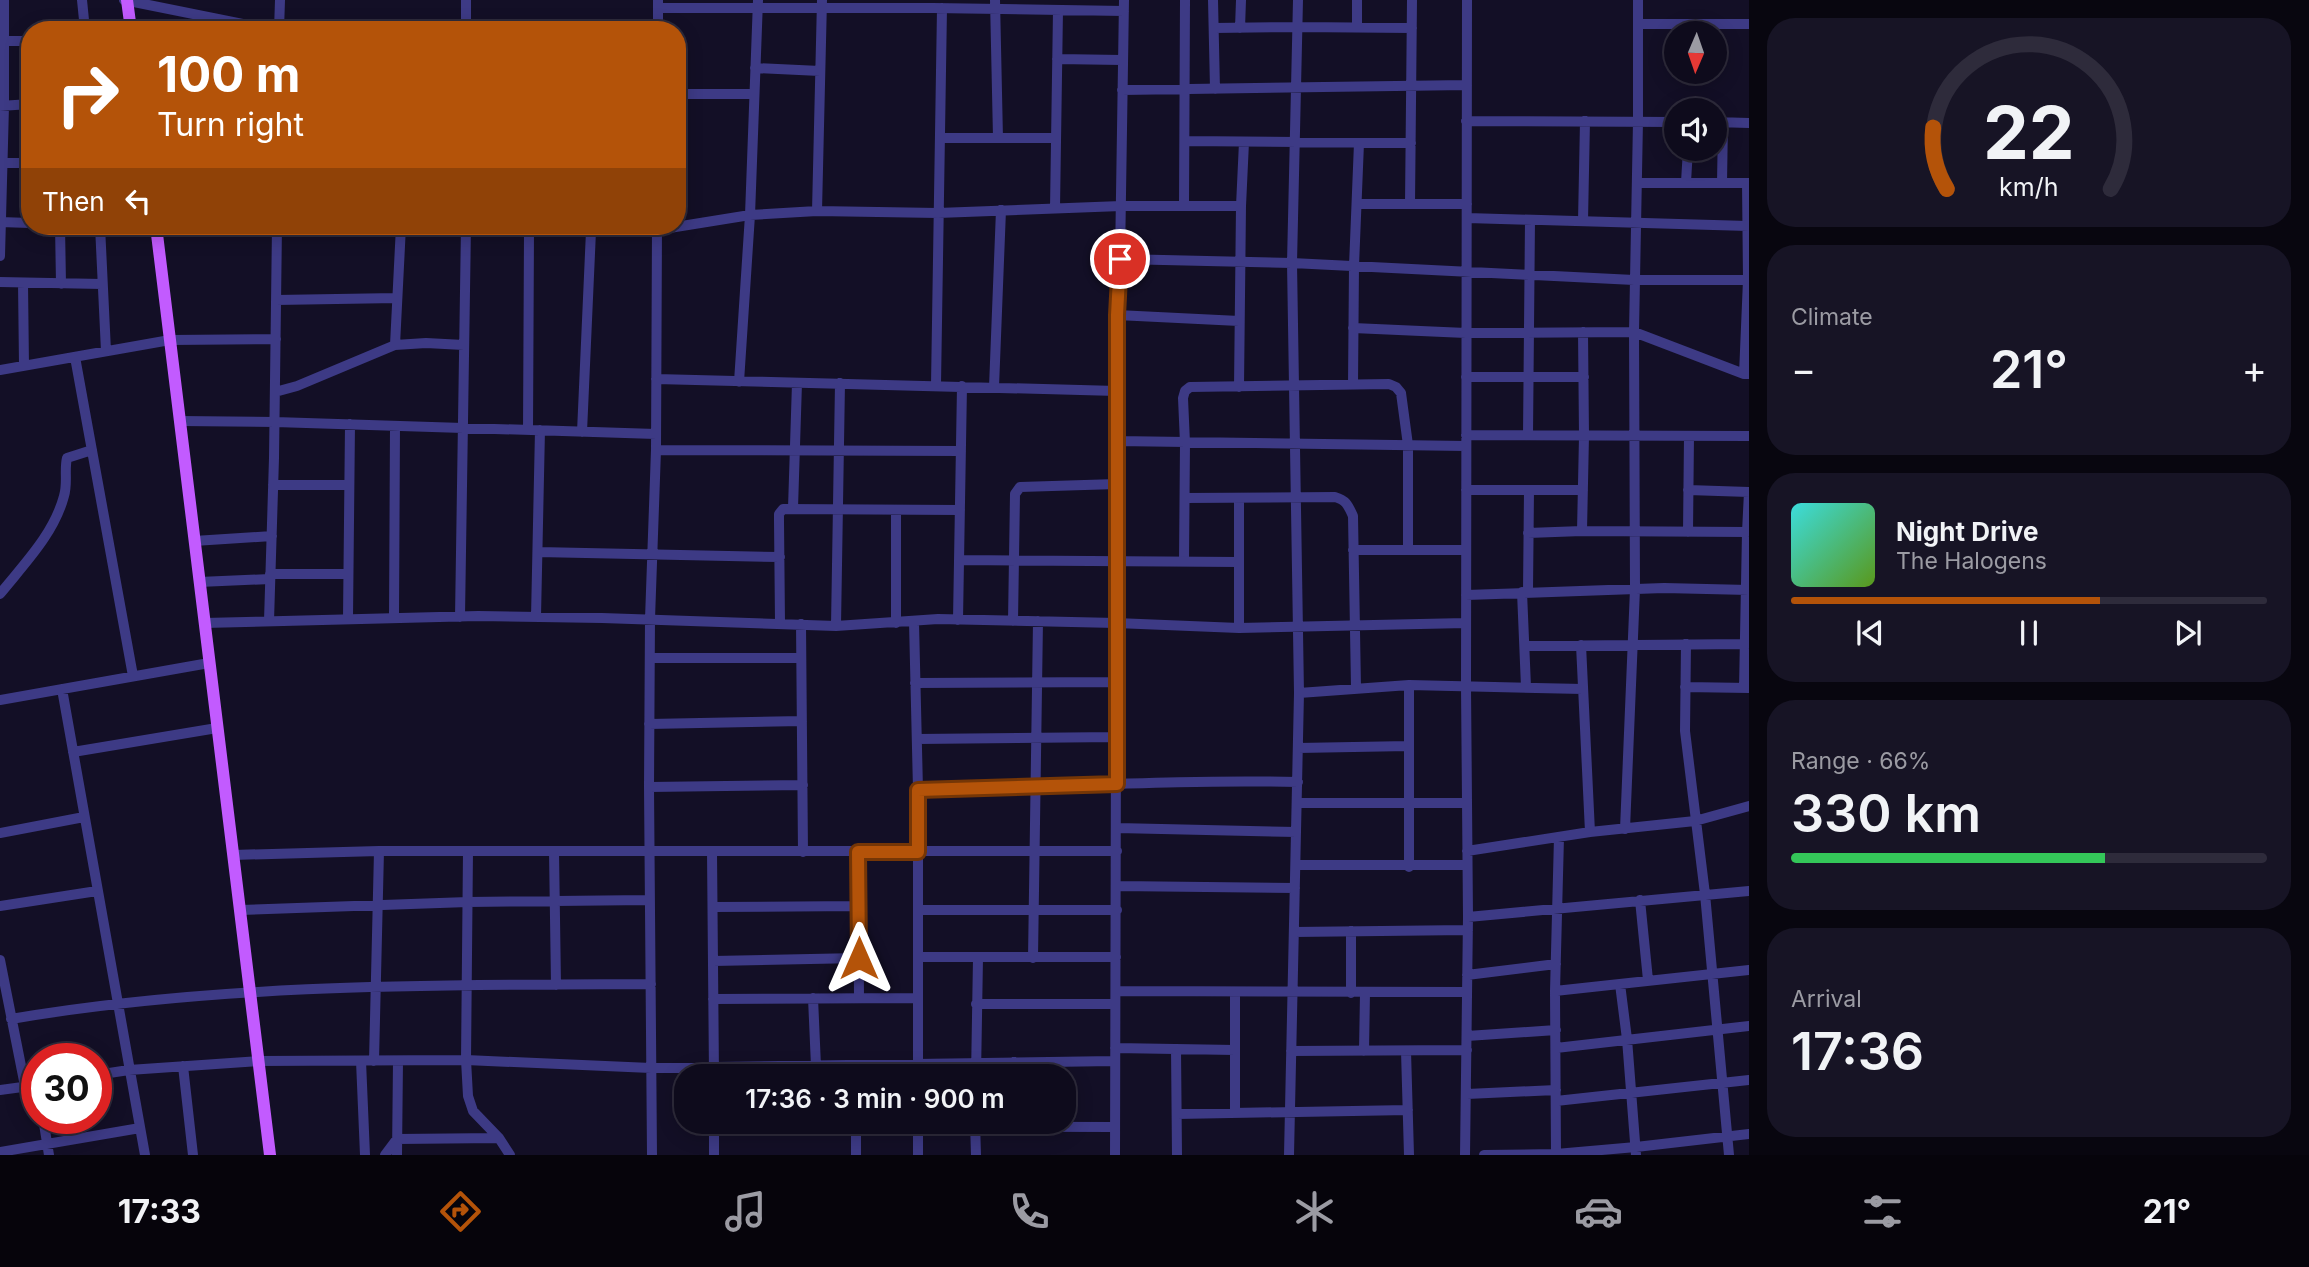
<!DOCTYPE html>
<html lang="en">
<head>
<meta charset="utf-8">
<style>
  :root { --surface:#0e0b1c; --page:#171425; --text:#f1f3f6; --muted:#9b9ba3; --line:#2e2b3b; --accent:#b45309 }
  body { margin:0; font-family:Inter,sans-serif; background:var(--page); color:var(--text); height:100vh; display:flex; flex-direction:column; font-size:26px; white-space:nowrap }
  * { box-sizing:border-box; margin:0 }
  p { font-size:23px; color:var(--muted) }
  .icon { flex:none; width:38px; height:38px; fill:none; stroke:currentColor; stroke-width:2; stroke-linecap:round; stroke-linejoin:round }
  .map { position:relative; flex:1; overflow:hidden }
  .drawer { display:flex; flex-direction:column; gap:18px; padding:18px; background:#08060f; width:560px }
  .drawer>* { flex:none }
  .banner { position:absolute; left:21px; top:21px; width:665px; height:214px; border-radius:28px; box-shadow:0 4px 18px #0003,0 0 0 2px var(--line); background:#b45309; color:#fff; overflow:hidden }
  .needle { width:46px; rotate:182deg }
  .tools { position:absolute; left:1664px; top:21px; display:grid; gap:14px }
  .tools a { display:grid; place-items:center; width:63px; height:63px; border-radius:50%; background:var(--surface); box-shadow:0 4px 18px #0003,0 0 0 2px var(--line); font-size:35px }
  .speed { position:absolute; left:21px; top:1043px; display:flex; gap:14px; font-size:35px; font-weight:700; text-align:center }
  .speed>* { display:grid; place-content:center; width:91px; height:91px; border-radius:50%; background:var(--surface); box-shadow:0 4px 18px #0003,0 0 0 2px var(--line); line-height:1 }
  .speed .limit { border:10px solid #d22; background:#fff; color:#111 }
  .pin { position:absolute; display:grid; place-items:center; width:60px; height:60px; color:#fff; margin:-30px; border:4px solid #fff; border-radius:50%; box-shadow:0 2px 7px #0007 }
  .me { position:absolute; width:77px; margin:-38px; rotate:0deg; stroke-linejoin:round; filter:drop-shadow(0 0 5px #0008) }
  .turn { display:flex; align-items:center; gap:24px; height:147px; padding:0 21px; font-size:32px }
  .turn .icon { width:91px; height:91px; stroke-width:2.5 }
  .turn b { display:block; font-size:49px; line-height:60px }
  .then { display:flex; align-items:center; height:66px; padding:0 21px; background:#0003; gap:14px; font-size:26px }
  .big { font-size:52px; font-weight:600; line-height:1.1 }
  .drawer .card { flex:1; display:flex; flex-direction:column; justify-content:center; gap:10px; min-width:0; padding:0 24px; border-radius:28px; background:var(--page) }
  .drawer .dial { align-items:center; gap:0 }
  .dial svg { height:182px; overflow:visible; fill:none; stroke:var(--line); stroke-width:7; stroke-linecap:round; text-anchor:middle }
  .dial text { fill:var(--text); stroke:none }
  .song { display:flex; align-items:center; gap:21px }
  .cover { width:84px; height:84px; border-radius:10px; background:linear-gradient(135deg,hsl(180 70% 55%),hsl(90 70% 35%)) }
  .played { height:7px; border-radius:4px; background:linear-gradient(90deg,var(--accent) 65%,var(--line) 65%) }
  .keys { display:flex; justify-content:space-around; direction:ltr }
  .heat { display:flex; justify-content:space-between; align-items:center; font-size:38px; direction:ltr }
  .charge { height:10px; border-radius:5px; background:linear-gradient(90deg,#34c759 66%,var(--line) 0) }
  .trip { position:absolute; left:674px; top:1064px; width:402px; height:70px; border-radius:28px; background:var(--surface); box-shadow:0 4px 18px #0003,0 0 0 2px var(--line); font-weight:600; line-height:70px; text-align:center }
  .dock { display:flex; height:112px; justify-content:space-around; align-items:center; background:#06040b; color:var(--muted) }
  .dock .icon { width:49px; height:49px }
  .dock .on { color:var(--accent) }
  .dock b { font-size:32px; color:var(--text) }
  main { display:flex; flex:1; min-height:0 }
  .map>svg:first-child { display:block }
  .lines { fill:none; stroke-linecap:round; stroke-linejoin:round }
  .minor { stroke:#3d3a85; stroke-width:10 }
  .major { stroke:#c25bff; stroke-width:12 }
  .route-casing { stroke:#753606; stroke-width:18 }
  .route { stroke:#b45309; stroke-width:12 }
</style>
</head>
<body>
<main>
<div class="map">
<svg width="1749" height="1155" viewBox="0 0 1749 1155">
  <rect width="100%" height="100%" fill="#130f26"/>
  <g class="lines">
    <path class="minor" d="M 82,0 L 85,30
      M 124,0 L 273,30
      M 466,0 L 466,30
      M 995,0 L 998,138
      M 1213,0 L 1215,89
      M 658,8 L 933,8 L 1124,11
      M 1638,24 L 1749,24
      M 1214,28 L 1297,27 L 1412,28
      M 1240,28 L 1241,0
      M 1357,28 L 1357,0
      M 279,30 L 280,0
      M 658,30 L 658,0
      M 1,41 L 30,41
      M 1057,59 L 1122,60
      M 755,68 L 820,71
      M 1122,90 L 1467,85
      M 677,94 L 754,94
      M 0,106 L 30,104
      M 1466,121 L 1676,122
      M 1715,122 L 1749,123
      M 940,138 L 1056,138
      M 1185,141 L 1411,143
      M 3,163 L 30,163
      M 1686,182 L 1688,149
      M 1637,183 L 1749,183
      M 1722,183 L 1723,122
      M 1357,204 L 1467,204
      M 1410,204 L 1412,0
      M 1184,205 L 1185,0
      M 1055,208 L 1058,10
      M 817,211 L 822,0
      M 1467,218 L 1748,226
      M 1583,221 L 1585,121
      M 0,222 L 30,223
      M 60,226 L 61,284
      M 100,226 L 106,351
      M 157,232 L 557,232 L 657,230 L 750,215 L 817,211 L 938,213 L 1121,206 L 1241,206
      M 0,256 L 4,106 L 4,0
      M 1120,259 L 1292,263 L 1634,280 L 1749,280
      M 0,282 L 102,284
      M 23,283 L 24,366
      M 276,300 L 397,298
      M 1117,315 L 1239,321
      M 1353,328 L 1466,333 L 1634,332 L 1744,374 L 1749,374
      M 395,345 L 401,226
      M 75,357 L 133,676
      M 0,370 L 170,340 L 276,339
      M 1744,374 L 1748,280 L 1747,183
      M 1466,377 L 1584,377
      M 656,379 L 1117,391
      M 739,382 L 750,215 L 758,0
      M 1353,384 L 1354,266 L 1359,143
      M 936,385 L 942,8
      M 994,387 L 1001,210
      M 1239,387 L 1241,206 L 1244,142
      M 275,392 L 297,386 L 395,345 L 426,343 L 464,345
      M 180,421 L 275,422 L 656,434
      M 528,430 L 529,232
      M 582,432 L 591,231
      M 1466,435 L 1749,436
      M 1528,435 L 1530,220
      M 1117,441 L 1466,446
      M 656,450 L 961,451
      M 273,485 L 349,485
      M 1466,490 L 1583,490
      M 1688,490 L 1749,492
      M 1185,498 L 1335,497 C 1346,500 1348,505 1353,516 L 1356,688
      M 793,508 L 797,383
      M 896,510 L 896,623
      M 1582,531 L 1584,436 L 1583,332
      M 1688,532 L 1689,436
      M 1747,532 L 1749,492
      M 1528,533 L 1582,531 L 1747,532 L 1744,688
      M 194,541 L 272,536
      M 1353,550 L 1466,550
      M 538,552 L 780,557
      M 959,560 L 1239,562
      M 1184,561 L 1185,443 L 1183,398 L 1185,391 L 1190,387 L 1389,384 L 1396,387 L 1401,393 L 1408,445 L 1408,550
      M 270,574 L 348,574
      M 199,582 L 270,579
      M 1528,591 L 1529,490
      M 1522,592 L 1526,687
      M 0,594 C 24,564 54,534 64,496 C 68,483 64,470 67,458 L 92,450
      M 1466,595 L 1664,588 L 1749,590
      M 460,617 L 466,226
      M 536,617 L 540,430
      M 348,618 L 350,424
      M 394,618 L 395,426
      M 958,620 L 962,386
      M 269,621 L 274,458 L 277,226
      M 1013,621 L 1015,494 L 1020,487 L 1117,484
      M 914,622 L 918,790 L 918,1076
      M 204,623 L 478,616 L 602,618 L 836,626 L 938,619 L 1116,623 L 1239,628 L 1466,623
      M 780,623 L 779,521 L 779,514 L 783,509 L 960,510
      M 801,624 L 803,852
      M 836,626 L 840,383
      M 1239,628 L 1239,498
      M 1686,644 L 1685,731 L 1705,894 L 1729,1155
      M 1581,645 L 1590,832
      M 1525,646 L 1746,644
      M 650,658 L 801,658
      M 915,683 L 1116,682
      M 1685,687 L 1749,688
      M 62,689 L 145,1155
      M 1299,693 L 1409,685 L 1583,689
      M 0,700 L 209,663
      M 649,724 L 802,721
      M 917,739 L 1117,737
      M 1298,748 L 1409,746
      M 73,752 L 217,728
      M 649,787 L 803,785
      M 918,790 C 1045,788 1171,779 1298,782
      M 1297,803 L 1467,803
      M 1117,828 L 1296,832
      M 1625,829 L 1635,589 L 1634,332 L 1638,121 L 1638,0
      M 0,833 L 84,817
      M 468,851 L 466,1060 L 468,1096 L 473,1111 L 499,1138 L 510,1155
      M 554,851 L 556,985
      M 1467,851 L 1590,832 L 1695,821 L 1749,806
      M 712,852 L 714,1076
      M 858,852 L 859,997
      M 233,855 L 379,851 L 1117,851
      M 1296,865 L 1467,865
      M 1409,867 L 1409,685
      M 1117,886 L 1295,888
      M 1640,900 L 1648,980
      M 0,906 L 97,891
      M 713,907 L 859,906
      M 240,910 L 468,902 L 649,900
      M 918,910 L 1117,910
      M 1468,917 L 1749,891
      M 1294,932 L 1468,930
      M 918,957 L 1116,957
      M 1033,958 L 1038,621
      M 0,960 L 25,1086
      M 713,961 L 859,958
      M 1467,975 L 1556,964
      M 1620,984 L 1627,1039 L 1636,1155
      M 1116,991 L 1467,992
      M 1555,991 L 1749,970
      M 1235,992 L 1235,1113
      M 1351,993 L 1351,931
      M 813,998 L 816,1066
      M 713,999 L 918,998
      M 976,1004 L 1115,1004
      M 11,1019 C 222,983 438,985 651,984
      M 1467,1036 L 1556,1030
      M 1115,1048 L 1235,1050
      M 1556,1048 L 1749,1026
      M 1176,1049 L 1177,1155
      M 1291,1051 L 1467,1050
      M 1364,1051 L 1365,993
      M 1406,1051 L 1409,1155
      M 361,1061 L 365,1155
      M 374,1061 L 379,851
      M 1014,1062 L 1014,1076
      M 183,1066 L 193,1155
      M 96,1075 L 129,1070 L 258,1061 L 466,1060 L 651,1068 L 1114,1061
      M 857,1076 L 857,1065
      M 976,1076 L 978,958
      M 0,1090 L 37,1085
      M 1467,1094 L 1556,1090
      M 1556,1101 L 1749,1080
      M 1177,1114 L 1408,1110
      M 43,1118 L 49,1155
      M 714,1122 L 714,1155
      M 975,1122 L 976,1155
      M 714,1126 L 1115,1127
      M 0,1152 L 140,1128
      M 385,1155 L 397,1139 L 499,1138
      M 397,1155 L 398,1061
      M 652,1155 L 649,787 L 650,619 L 656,450 L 657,226
      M 856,1155 L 856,1122
      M 918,1155 L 918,1122
      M 1115,1155 L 1117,315 L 1120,259 L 1124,0
      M 1289,1155 L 1299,693 L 1292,263 L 1298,0
      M 1465,1155 L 1468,917 L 1466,687 L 1467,0
      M 1484,1155 L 1556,1154 L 1636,1147 L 1749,1134
      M 1556,1155 L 1555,991 L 1559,837"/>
    <path class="major" d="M 127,0 L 131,30
      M 156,226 L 270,1155"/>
  </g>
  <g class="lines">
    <g class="route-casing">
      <path id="route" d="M 859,958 L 858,852 L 918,852 L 918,790 L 1117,784 L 1117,315 L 1120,259"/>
    </g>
    <use href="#route" class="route"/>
  </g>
</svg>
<div class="tools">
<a><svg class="needle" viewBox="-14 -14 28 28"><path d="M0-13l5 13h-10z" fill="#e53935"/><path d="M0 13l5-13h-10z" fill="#9b9ba3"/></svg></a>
<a><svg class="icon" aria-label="sound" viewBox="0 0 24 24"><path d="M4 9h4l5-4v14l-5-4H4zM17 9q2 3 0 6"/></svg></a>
</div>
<div class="speed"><div class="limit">30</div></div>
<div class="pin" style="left:1120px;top:259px;background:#d93025"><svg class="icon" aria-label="arrive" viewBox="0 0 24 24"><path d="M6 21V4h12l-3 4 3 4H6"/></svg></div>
<svg class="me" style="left:859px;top:958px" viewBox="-20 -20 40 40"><path d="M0-17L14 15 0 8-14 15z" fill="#b45309" stroke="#fff" stroke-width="4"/></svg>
<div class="trip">17:36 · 3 min · 900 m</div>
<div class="banner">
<div class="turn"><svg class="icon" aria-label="right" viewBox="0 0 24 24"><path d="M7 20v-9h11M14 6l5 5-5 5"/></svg><div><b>100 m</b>Turn right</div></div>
<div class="then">Then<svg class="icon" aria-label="left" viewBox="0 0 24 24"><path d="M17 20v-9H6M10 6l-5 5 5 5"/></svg></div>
</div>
</div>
<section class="drawer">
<div class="card dial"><svg viewBox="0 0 100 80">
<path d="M14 69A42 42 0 1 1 86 69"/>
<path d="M14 69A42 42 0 0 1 8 42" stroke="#b45309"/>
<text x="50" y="56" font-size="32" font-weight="700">22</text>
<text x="50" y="72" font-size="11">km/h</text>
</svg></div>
<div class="card"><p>Climate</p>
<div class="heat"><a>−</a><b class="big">21°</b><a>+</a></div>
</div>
<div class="card">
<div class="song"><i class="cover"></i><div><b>Night Drive</b><p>The Halogens</p></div></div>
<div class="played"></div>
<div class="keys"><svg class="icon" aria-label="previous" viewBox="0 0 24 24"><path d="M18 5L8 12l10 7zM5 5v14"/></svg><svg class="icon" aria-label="pause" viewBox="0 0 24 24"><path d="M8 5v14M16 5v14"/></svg><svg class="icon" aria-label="next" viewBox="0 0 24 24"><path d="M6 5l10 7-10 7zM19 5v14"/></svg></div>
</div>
<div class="card"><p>Range · 66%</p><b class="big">330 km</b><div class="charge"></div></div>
<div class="card"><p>Arrival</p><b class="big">17:36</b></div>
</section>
</main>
<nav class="dock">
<b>17:33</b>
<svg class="icon on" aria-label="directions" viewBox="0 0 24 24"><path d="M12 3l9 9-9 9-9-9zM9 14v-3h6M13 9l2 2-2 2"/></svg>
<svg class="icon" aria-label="music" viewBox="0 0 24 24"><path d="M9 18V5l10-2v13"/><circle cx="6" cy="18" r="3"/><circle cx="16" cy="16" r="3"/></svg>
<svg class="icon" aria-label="phone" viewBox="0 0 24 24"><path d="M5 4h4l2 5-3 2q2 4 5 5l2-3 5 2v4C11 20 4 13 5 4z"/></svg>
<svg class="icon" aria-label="climate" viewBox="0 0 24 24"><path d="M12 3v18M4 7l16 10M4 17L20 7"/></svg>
<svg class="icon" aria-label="car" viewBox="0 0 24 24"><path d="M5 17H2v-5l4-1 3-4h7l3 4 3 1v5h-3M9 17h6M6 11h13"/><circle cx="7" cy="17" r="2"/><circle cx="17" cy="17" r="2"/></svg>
<svg class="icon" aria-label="filters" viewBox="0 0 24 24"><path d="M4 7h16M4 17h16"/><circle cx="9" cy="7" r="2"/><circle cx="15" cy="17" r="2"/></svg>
<b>21°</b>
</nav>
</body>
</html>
